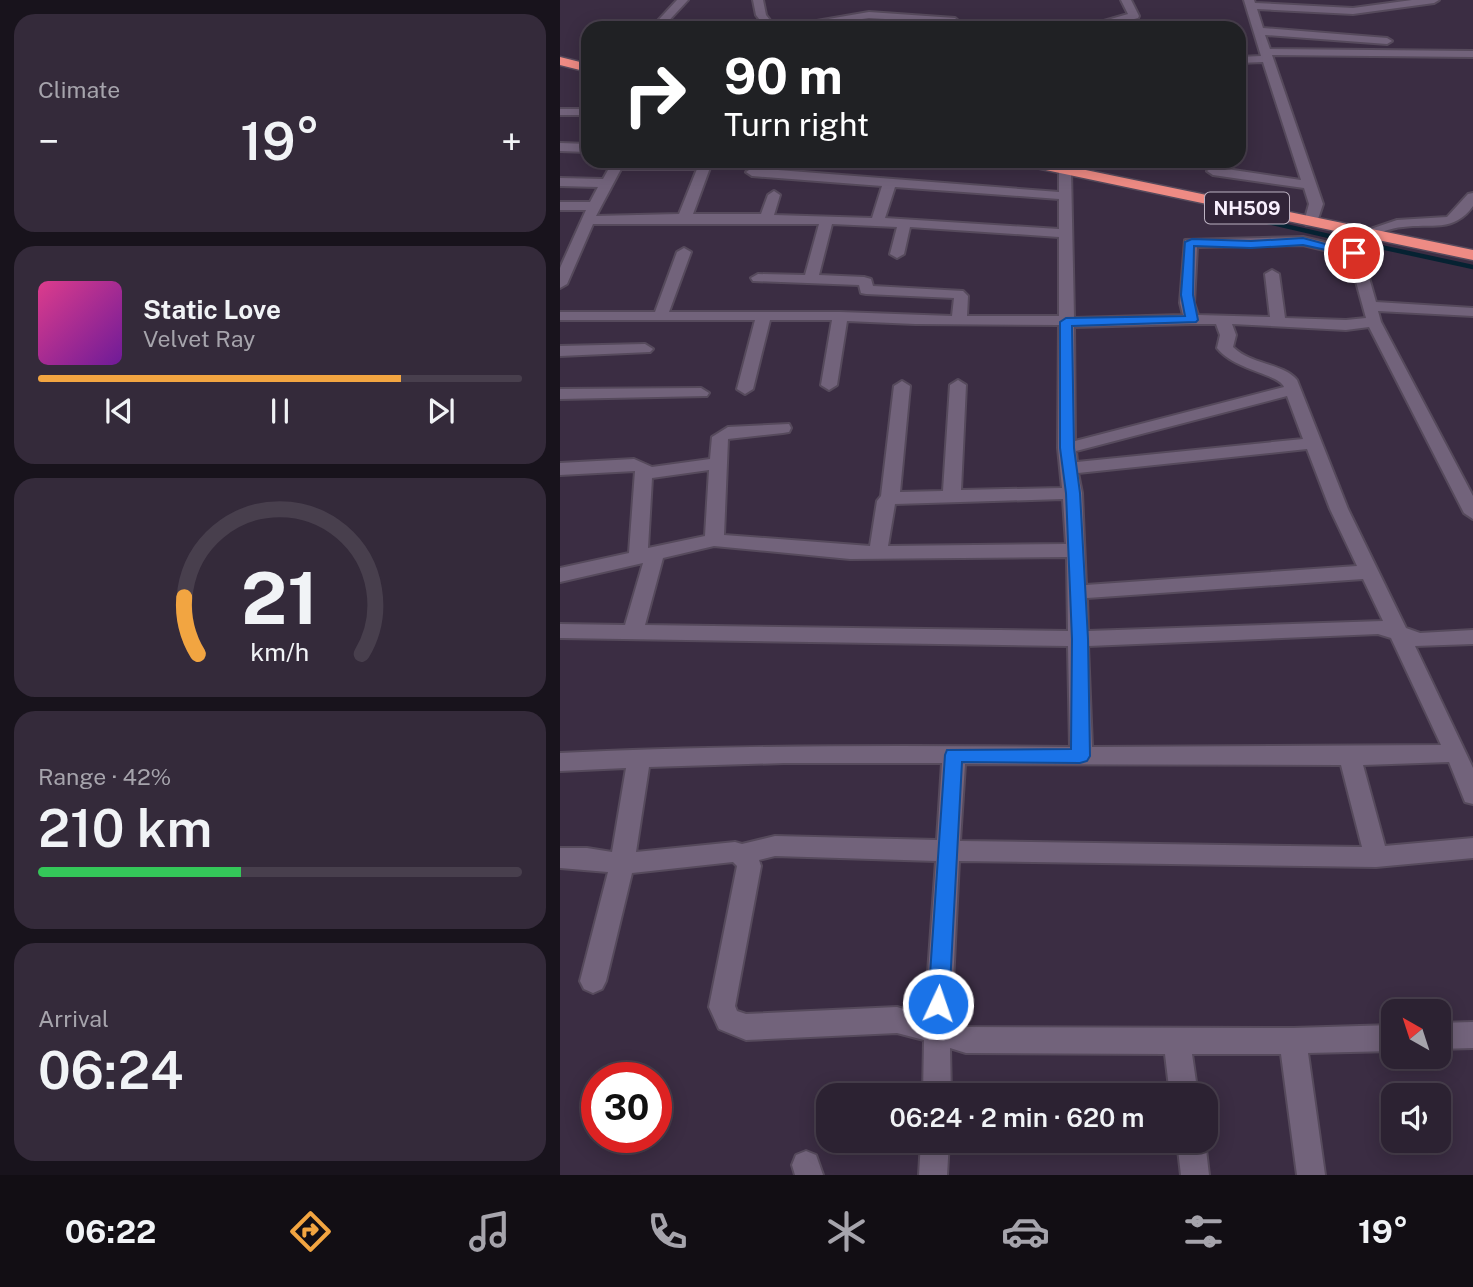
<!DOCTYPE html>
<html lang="en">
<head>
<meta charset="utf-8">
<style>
  :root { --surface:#2c2232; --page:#342a3a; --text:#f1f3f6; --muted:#a6a4ac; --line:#483f4d; --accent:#f2a541 }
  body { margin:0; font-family:"Public Sans",sans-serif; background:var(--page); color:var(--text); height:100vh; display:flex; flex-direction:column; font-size:26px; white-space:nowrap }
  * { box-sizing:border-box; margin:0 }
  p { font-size:23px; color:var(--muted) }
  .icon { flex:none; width:38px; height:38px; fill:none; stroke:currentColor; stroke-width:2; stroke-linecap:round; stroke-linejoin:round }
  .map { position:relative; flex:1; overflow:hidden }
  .drawer { display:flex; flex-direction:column; gap:14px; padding:14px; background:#18131c; width:560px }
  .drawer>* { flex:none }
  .hud { position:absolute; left:21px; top:21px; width:665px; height:147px; border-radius:21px; box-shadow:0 4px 18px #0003,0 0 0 2px var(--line); background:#202124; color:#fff; overflow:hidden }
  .needle { width:46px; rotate:321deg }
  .tools { position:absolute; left:821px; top:999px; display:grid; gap:14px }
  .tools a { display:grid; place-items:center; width:70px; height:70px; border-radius:14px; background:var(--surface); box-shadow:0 4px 18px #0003,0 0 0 2px var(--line); font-size:35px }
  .speed { position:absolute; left:21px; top:1062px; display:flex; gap:14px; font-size:35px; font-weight:700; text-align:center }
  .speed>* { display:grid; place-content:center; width:91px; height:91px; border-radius:50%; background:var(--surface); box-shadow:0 4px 18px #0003,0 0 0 2px var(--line); line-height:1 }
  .speed .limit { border:10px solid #d22; background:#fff; color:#111 }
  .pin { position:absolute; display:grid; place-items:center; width:60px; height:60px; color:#fff; margin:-30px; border:4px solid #fff; border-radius:50%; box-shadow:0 2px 7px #0007 }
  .me { position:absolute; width:77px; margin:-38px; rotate:3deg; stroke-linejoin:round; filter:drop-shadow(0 0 5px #0008) }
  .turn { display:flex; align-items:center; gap:24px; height:147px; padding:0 28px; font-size:32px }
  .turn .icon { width:91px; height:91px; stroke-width:2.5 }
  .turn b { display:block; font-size:49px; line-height:60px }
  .big { font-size:52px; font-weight:600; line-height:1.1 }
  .drawer .widget { flex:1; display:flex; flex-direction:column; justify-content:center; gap:10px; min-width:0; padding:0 24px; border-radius:21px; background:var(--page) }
  .drawer .dial { align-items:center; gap:0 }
  .dial svg { height:182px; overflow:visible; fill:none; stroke:var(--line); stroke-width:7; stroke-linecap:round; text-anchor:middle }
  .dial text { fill:var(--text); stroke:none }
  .song { display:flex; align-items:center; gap:21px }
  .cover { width:84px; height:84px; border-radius:10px; background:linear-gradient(135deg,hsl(330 70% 55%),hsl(280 70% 35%)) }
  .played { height:7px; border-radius:4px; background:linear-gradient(90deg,var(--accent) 75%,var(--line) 75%) }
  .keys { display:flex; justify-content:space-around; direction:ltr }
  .heat { display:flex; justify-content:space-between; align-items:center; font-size:38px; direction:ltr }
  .charge { height:10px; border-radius:5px; background:linear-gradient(90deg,#34c759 42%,var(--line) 0) }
  .trip { position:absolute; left:256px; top:1083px; width:402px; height:70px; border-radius:21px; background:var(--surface); box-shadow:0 4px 18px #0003,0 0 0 2px var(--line); font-weight:600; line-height:70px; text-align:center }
  .tabs { display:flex; height:112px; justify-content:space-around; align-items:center; background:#120e14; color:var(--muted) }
  .tabs .icon { width:49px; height:49px }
  .tabs .on { color:var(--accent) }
  .tabs b { font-size:32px; color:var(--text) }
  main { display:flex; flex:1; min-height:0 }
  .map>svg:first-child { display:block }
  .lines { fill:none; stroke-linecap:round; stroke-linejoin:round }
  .stream { stroke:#062232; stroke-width:4.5 }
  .street-casing { stroke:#564a5c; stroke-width:4 }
  .highway-casing { stroke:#564a5c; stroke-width:3 }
  .street { fill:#72637b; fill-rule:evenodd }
  .highway { fill:#ee8b84; fill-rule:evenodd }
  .route { fill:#1a73e8; stroke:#114b97; stroke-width:2 }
  .labels { text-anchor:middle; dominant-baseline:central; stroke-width:7; stroke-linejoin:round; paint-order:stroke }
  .shield { fill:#312438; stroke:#bdb3c3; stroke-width:2 }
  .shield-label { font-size:19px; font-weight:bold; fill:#f9f0fe }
</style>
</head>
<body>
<main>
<section class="drawer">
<div class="widget"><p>Climate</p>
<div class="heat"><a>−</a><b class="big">19°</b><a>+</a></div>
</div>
<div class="widget">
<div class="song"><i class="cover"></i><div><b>Static Love</b><p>Velvet Ray</p></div></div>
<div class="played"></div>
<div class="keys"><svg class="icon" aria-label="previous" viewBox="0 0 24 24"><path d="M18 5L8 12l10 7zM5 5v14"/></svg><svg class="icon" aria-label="pause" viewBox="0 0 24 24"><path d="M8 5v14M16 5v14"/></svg><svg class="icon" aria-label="next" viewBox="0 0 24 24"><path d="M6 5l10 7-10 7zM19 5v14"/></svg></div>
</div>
<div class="widget dial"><svg viewBox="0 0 100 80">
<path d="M14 69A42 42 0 1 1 86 69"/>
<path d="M14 69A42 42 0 0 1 8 44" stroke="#f2a541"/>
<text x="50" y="56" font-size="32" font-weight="700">21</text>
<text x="50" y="72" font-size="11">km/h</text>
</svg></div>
<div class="widget"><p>Range · 42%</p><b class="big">210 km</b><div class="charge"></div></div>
<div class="widget"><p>Arrival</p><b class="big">06:24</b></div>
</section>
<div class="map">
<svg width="913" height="1175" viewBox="0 0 913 1175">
  <rect width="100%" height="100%" fill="#3b2d43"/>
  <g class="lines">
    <path class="stream" d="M 677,215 L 782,239
      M 802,243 L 913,267"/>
    <g class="street-casing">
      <path id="street" d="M 117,0 L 128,0 L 102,28 L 91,28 Z
        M 193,0 L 203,0 L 206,15 L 216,28 L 309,12 L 395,18 L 406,28 L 396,28 L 388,23 L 309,18 L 242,28 L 206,28 L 196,15 Z
        M 561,0 L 571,0 L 579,16 L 578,18 L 541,28 L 499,28 L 504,25 L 537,23 L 568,14 Z
        M 684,0 L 694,0 L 695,3 L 793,8 L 852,0 L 879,0 L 874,3 L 793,14 L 697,9 L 703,28 L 827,38 L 832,41 L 827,44 L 705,35 L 710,49 L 913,51 L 913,57 L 712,55 L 763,204 L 756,225 L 746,225 L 744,222 L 749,204 L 744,188 L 653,175 L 647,171 L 653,167 L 741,180 L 703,62 L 679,63 L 679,57 L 701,56 Z
        M 0,109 L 28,109 L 28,115 L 0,115 Z
        M 0,143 L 28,144 L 28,152 L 0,151 Z
        M 53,161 L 149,162 L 151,165 L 133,214 L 201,214 L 208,195 L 214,191 L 220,195 L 214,215 L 312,218 L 322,186 L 192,176 L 186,172 L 192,168 L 499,192 L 499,170 L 492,161 L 504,161 L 511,170 L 514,318 L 623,315 L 620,303 L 625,240 L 743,237 L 786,247 L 781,229 L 788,225 L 795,229 L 816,302 L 913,308 L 913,316 L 818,311 L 821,322 L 913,496 L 913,519 L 904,513 L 809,327 L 786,330 L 672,324 L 676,335 L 673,347 C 691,365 723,363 737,380 L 788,509 L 846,628 L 860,633 L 913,630 L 913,644 L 855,646 L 913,768 L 913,804 L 905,802 L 889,762 L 803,765 L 825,846 L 913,838 L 913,858 L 816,867 L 399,861 L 391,1023 L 406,1027 L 733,1028 L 833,1025 L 833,1051 L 748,1053 L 765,1175 L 737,1175 L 721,1054 L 632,1054 L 638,1096 L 610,1096 L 605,1054 L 406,1053 L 390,1048 L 391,1096 L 363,1096 L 364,1040 L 337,1033 L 186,1040 L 159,1029 L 149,1007 L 177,866 L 173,862 L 72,873 L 46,981 L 42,989 L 33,993 L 24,989 L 20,981 L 48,872 L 0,868 L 0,848 L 27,848 L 52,852 L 66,768 L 0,771 L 0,753 C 170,745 340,745 510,747 L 508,646 L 0,638 L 0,624 L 65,625 L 83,563 L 0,582 L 0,568 L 69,553 L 75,471 L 0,475 L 0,463 L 74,459 L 92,467 L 150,459 L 152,437 L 168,427 L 229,424 L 231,428 L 229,432 L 223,433 L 168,439 L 164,535 L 310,546 L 317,501 L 321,496 L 334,386 L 342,381 L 350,386 L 340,492 L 383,491 L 390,385 L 398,380 L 406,385 L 401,490 L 502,488 L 498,448 L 499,325 L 355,324 L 287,321 L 277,385 L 269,390 L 261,385 L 272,320 L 210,320 L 193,389 L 185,394 L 177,389 L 195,320 L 0,320 L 0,312 L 95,312 L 117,252 L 124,248 L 131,252 L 109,312 L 280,312 L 392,316 L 394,298 L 306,294 L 301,293 L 299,285 L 193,281 L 191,278 L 198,274 L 245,275 L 259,224 L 33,224 L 7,284 L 0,288 L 0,268 L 26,210 L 0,210 L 0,202 L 30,202 L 38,187 L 0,186 L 0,178 L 43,179 ZM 61,169 L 137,169 L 119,214 L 36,216 ZM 335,187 L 499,199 L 499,229 L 325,218 ZM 272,224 L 337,227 L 330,254 L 337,258 L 344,254 L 350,227 L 499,237 L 499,316 L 407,316 L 408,296 L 403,291 L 313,286 L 311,279 L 304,277 L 259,275 ZM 743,245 L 789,256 L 806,318 L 786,320 L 725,318 L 719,274 L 712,270 L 705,274 L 710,317 L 638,315 L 634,303 L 637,247 ZM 630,324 L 656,324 L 660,335 L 657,348 C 674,370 719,374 724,387 L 515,441 L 514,327 ZM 727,396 L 743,439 L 517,462 L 516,451 ZM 747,449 L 770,509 L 797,566 L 526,585 L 522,493 L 518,473 ZM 149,470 L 145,536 L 88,548 L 92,478 ZM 503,499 L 506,544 L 328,546 L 335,504 ZM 154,546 L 290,559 L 507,557 L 508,631 L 85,625 L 103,558 ZM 803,579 L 823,621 L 528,631 L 527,598 ZM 818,634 L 831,638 L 881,745 L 532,747 L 528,646 ZM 224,763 L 382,763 L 377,840 L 215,836 L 182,844 L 175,842 L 76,852 L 89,767 ZM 405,764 L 781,765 L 802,847 L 400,841 ZM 215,856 L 376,861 L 365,1015 L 337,1007 L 186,1014 L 177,1011 L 175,1006 L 201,866 L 199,860 Z
        M 913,193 L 913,206 C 894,233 871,223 843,227 C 830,228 818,234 806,237 L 799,233 L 837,220 L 887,217 L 908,194 Z
        M 85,344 L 93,349 L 90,352 L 0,356 L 0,346 Z
        M 141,388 L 149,393 L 147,396 L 0,399 L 0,389 Z
        M 913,1022 L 913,1048 L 878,1049 L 878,1023 Z
        M 361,1141 L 389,1141 L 387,1175 L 359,1175 Z
        M 617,1141 L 645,1141 L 649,1175 L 621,1175 Z
        M 246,1151 L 256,1155 L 263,1175 L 235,1175 L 232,1165 L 236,1155 Z"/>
    </g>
    <g class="highway-casing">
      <path id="highway" d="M 0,57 L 28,64 L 28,72 L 0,65 Z
        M 455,161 L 482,161 L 913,250 L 913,260 L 462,165 Z"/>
    </g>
    <use href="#street" class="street"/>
    <use href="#highway" class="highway"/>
  </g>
  <path class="route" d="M 743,238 L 799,253 L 794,256 L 743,245 L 691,248 L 634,246 L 633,295 L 638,320 L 636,322 L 512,326 L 514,448 L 520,493 L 528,639 L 530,756 L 527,761 L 520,763 L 402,762 L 389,1004 L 386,1011 L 378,1014 L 371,1011 L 368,1004 L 385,755 L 387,750 L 511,749 L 512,639 L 506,493 L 500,448 L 500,322 L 506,318 L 625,316 L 621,295 L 625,242 L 632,239 L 691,241 Z"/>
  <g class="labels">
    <rect class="shield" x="645" y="192.5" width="84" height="31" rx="5"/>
    <g class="shield-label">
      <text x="687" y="208">NH509</text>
    </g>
  </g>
</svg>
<div class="tools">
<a><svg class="needle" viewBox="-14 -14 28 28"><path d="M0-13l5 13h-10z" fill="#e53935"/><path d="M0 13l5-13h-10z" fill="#a6a4ac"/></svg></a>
<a><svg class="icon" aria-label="sound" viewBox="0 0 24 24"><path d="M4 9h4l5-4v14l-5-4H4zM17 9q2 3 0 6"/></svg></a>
</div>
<div class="speed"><div class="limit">30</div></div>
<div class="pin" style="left:794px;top:253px;background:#d93025"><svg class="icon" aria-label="arrive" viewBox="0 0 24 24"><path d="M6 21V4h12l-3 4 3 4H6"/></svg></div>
<svg class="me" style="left:378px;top:1004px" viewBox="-20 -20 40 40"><circle r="17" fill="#1a73e8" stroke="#fff" stroke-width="3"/><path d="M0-11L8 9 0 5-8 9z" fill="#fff"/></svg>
<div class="trip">06:24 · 2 min · 620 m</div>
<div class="hud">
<div class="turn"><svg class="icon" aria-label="right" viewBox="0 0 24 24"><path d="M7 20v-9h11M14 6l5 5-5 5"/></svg><div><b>90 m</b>Turn right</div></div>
</div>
</div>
</main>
<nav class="tabs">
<b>06:22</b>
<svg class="icon on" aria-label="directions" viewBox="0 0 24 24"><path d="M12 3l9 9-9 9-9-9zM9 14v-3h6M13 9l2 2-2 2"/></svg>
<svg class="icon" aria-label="music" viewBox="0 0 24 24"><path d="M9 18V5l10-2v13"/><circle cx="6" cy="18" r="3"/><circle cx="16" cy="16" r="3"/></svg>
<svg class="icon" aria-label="phone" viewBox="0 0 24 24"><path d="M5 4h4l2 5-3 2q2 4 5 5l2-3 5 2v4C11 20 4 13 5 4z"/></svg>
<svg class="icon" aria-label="climate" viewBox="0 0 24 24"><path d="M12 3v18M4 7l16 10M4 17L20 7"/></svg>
<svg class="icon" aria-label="car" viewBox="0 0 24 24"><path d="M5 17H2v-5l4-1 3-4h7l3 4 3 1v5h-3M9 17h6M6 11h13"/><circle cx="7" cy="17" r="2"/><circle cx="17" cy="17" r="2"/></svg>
<svg class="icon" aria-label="filters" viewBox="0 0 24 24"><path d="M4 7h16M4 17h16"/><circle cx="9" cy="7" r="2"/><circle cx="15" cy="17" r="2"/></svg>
<b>19°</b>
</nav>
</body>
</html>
